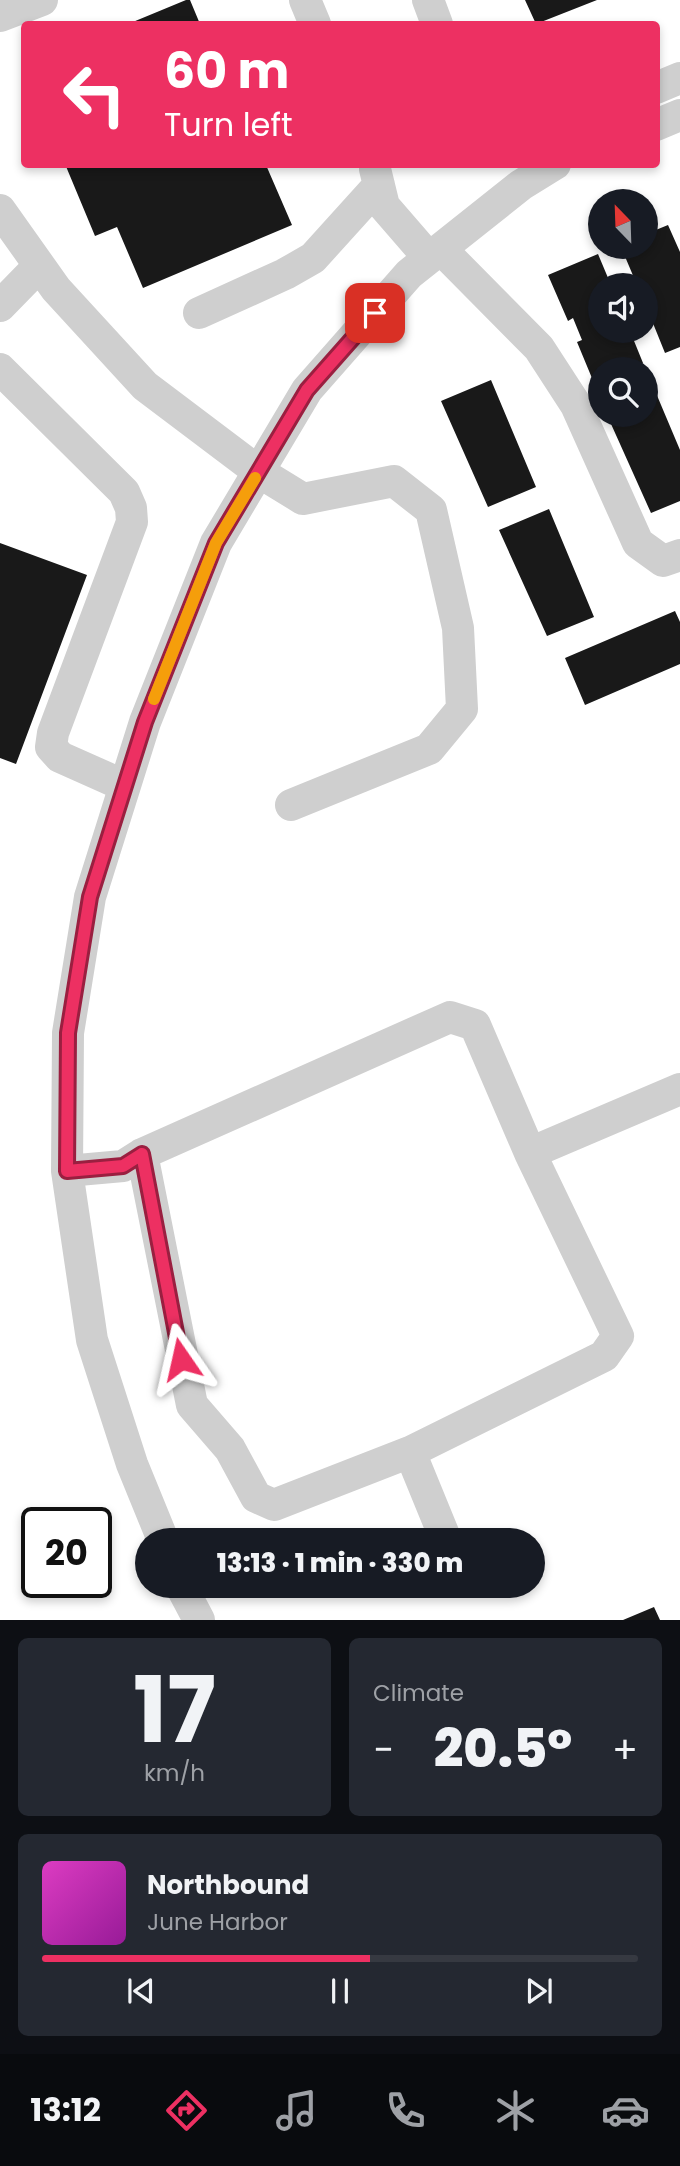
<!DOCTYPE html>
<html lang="en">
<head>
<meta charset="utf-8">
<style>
  :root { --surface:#171b24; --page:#242831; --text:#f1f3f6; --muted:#9ea1a6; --line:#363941; --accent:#ed3062 }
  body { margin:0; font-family:Poppins,sans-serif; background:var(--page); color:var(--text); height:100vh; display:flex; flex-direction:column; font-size:26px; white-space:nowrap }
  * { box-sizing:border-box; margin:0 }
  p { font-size:23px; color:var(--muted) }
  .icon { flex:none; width:38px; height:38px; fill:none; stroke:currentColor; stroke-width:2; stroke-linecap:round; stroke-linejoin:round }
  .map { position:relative; height:1620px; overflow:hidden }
  .panel { display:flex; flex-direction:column; gap:18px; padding:18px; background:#0d0f14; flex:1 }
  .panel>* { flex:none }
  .banner { position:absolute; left:21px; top:21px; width:639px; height:147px; border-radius:7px; box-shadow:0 4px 10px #0003; background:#ed3062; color:#fff; overflow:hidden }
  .needle { width:46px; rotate:337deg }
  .controls { position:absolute; left:588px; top:189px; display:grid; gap:14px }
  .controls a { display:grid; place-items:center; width:70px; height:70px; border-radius:50%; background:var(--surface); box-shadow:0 4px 10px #0003; font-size:35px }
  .speed { position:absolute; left:21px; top:1507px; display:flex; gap:14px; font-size:35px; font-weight:700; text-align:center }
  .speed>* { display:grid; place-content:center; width:91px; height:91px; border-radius:50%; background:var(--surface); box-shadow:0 4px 10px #0003; line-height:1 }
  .speed .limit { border:4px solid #111; border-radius:10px; background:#fff; color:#111 }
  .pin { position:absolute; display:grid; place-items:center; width:60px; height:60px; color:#fff; margin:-30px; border-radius:14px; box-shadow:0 4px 10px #0006 }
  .me { position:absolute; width:77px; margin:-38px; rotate:349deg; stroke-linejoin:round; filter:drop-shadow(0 0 5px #0008) }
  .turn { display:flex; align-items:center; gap:24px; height:147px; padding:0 28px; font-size:32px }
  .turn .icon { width:91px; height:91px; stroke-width:2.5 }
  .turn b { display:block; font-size:49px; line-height:60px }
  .big { font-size:52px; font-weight:800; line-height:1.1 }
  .panel .tile { flex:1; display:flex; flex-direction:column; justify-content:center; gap:10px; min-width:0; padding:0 24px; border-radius:10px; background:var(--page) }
  .panel .dial { align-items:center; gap:0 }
  .dial b { font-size:91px; line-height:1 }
  .song { display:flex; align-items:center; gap:21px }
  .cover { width:84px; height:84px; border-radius:10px; background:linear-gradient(135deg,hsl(310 70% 55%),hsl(300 70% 35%)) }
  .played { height:7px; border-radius:4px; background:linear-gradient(90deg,var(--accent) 55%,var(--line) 55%) }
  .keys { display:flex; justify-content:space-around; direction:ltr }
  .heat { display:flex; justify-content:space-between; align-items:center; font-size:38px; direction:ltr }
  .panel .tiles { flex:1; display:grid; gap:18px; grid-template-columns:1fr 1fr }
  .tile:last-child { grid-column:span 2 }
  .trip { position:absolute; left:135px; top:1528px; width:410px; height:70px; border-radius:35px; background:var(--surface); box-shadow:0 4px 10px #0003; font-weight:800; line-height:70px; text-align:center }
  .tab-bar { display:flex; height:112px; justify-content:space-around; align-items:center; background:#090b0e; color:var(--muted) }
  .tab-bar .icon { width:49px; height:49px }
  .tab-bar .active { color:var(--accent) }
  .tab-bar b { font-size:32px; color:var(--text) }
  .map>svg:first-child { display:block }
  .building { fill:#191919 }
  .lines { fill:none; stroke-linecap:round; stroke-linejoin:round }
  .minor { stroke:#cfcfcf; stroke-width:32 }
  .route-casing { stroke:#9a1f40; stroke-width:18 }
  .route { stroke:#ed3062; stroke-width:12 }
  .slow { stroke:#f59e0b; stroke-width:12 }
</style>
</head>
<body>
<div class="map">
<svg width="680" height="1620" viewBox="0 0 680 1620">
  <rect width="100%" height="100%" fill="#fff"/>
  <path class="building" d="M 186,0 L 190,0 L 200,24 L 128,24 Z
    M 525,0 L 597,0 L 536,24 Z
    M 65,164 L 259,164 L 260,168 L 266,165 L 292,225 L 143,288 L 117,227 L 95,236 Z
    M 668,225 L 680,252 L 680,347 L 665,353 L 646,306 L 646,285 L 637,285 L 621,247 L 646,247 L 646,234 Z
    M 598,254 L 611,285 L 600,285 L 600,331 L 630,331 L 643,363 L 628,369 L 600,369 L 600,381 L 594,383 L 577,342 L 582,340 L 573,318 L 568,321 L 548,275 Z
    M 491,380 L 536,487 L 488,507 L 441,401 Z
    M 653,386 L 680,450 L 680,501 L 651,513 L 607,415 L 646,415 L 646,389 Z
    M 549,509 L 594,617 L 547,636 L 499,530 Z
    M 0,543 L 87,575 L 16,764 L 0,758 Z
    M 675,611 L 680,622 L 680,664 L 585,705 L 565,658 Z
    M 654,1607 L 660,1620 L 623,1620 Z"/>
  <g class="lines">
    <path class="minor" d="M 305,0 L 315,24
      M 428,0 L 437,24
      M 0,16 L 42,0
      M 656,88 L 680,78
      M 656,125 L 680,115
      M 375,169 L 384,206 L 429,258
      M 0,210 L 56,289 L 145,386 L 259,472 L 303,499 L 394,481 L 431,510 L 458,628 L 462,709 L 429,749 L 291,805
      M 441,249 L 539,348 L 576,405 L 638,543 L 663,561 L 680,555
      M 0,306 L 39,266
      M 199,313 L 285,274 L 313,258 L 379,185
      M 0,369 L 124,492 L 131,508 L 132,522 L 53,733 L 51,747 L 60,757 L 125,786
      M 142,1154 L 192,1405 L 230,1449 L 256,1497 L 274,1505 L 410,1452 L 604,1356 L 618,1336 L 530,1153
      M 67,1171 L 123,1166 L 142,1154 L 450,1017 L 475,1025 L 530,1153 L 680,1089
      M 410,1452 L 446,1540
      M 163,1540 L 132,1464 L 92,1340 L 67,1171 L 68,1033 L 90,897 L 145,722 L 216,543 L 307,390 L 409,274 L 521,185 L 555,164
      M 181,1586 L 199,1620"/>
  </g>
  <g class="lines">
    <g class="route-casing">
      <path id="route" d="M 181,1359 L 142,1154 L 123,1166 L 67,1171 L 68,1033 L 90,897 L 145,722 L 216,543 L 307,390 L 375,313"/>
    </g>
    <use href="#route" class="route"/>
    <path class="slow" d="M 154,699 L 216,543 L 255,478"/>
  </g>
</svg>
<div class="controls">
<a><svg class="needle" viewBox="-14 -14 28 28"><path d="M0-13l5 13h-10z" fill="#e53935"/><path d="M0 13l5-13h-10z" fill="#9ea1a6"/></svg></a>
<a><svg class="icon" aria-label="sound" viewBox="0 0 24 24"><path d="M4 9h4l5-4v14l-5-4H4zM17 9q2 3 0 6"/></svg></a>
<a><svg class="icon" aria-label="search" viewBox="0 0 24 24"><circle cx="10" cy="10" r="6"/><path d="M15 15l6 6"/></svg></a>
</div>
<div class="speed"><div class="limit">20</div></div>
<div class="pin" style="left:375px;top:313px;background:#d93025"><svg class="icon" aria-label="arrive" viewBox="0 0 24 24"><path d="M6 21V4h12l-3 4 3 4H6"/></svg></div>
<svg class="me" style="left:181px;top:1359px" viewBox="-20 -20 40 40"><path d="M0-17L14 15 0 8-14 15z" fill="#ed3062" stroke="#fff" stroke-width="4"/></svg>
<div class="trip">13:13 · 1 min · 330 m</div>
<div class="banner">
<div class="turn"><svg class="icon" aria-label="left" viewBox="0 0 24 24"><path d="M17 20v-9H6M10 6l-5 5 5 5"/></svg><div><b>60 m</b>Turn left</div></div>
</div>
</div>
<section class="panel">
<div class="tiles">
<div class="tile dial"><b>17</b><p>km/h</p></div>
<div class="tile"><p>Climate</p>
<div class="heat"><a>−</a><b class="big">20.5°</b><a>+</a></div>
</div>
<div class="tile">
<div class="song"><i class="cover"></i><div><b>Northbound</b><p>June Harbor</p></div></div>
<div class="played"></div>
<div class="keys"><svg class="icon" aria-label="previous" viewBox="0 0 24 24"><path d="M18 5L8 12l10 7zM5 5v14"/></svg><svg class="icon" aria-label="pause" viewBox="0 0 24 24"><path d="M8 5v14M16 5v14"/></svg><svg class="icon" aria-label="next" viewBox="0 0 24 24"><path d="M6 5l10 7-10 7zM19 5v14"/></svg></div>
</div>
</div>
</section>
<nav class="tab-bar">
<b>13:12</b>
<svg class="icon active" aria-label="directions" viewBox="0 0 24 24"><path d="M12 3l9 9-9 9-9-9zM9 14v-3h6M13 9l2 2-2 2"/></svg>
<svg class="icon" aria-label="music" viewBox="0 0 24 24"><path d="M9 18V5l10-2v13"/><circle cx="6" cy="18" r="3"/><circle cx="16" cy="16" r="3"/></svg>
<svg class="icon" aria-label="phone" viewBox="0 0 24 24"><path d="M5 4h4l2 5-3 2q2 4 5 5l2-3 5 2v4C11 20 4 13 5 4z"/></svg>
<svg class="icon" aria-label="climate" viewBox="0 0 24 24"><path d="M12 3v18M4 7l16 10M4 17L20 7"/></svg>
<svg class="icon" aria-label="car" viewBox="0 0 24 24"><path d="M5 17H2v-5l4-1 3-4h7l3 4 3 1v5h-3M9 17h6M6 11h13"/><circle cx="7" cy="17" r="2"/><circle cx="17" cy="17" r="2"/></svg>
</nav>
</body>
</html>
